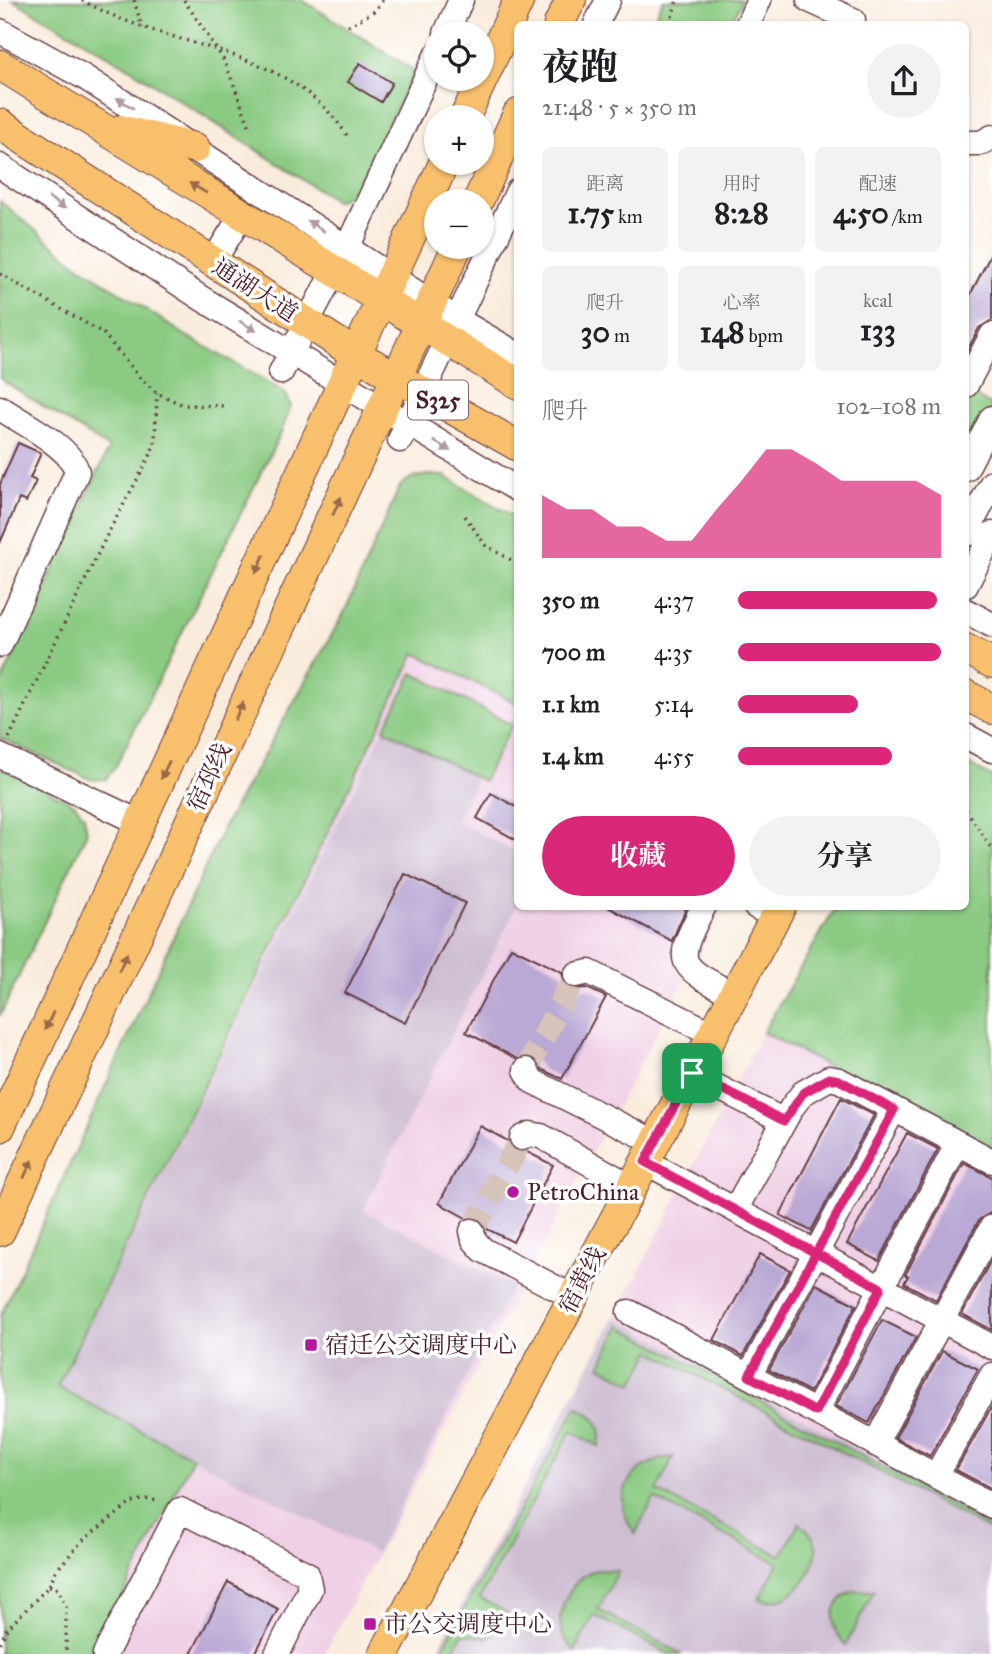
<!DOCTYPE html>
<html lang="zh">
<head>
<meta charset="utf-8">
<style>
	body { margin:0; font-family:"IM FELL Great Primer","Noto Serif SC",serif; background:#f2f2f2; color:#202124; height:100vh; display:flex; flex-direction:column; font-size:26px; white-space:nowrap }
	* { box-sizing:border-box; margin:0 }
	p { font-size:23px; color:#757577 }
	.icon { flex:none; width:38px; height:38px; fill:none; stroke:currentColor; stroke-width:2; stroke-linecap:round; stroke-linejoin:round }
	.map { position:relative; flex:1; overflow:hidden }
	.side { position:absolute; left:514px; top:21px; width:455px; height:889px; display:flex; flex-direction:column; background:#fff; border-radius:10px; box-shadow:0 2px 5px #0004 }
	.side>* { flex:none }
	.controls { position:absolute; left:424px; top:21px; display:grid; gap:14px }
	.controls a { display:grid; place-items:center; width:70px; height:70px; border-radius:50%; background:#fff; box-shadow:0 2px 5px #0004; font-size:35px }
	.pin { position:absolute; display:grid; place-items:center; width:60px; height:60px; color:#fff; margin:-30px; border-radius:14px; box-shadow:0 4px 10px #0006 }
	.round { display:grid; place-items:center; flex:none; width:74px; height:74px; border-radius:37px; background:#f2f2f2 }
	.headline { display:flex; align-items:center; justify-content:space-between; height:119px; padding:0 28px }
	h1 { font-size:38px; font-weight:700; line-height:52px }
	.figures { display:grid; grid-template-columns:repeat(3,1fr); gap:10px; height:119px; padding:7px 28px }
	.figures div { display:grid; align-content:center; border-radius:10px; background:#f2f2f2; text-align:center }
	.figures b { font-size:30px; font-weight:700 }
	.figures small { font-size:19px; font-weight:400 }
	.figures p { font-size:19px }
	.chart { height:196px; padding:14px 28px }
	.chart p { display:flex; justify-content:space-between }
	.chart svg { width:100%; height:126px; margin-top:7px; fill:#db2777; opacity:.7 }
	.button { display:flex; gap:14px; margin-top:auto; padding:14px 28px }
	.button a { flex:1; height:80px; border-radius:42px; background:#db2777; color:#fff; font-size:28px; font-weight:700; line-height:80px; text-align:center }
	.button a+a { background:#f2f2f2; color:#202124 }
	ul { padding:0 28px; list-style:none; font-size:23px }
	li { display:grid; grid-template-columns:112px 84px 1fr; align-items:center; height:52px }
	li i { height:18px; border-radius:9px; background:#db2777 }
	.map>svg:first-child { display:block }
	.built { fill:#f0d0e5 }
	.industrial { fill:#cebed2 }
	.green { fill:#8aca82; stroke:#6a7456; stroke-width:2 }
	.building { fill:#baa9d4 }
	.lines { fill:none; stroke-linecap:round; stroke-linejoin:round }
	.minor-tunnel { stroke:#d6c3b9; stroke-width:24; stroke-dasharray:24 12; stroke-linecap:butt }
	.minor-casing { stroke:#643e46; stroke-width:27 }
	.major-casing { stroke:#643e46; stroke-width:32 }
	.path { stroke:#643e46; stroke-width:3.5; stroke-dasharray:2 5; stroke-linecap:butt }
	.minor { stroke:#fff; stroke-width:24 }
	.major { stroke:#f8bf6c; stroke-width:30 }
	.oneway { fill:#ae9aa0 }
	.oneway2 { fill:#986748 }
	.route-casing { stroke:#fff; stroke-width:14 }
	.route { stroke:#db2777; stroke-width:9 }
	.poi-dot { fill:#b5179e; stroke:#fff; stroke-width:2.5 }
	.labels { text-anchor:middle; stroke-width:7; stroke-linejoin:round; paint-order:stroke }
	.shield { fill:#fff; stroke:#80626b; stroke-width:2 }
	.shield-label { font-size:23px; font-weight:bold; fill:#4a1f2b }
	.street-label { font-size:24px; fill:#4a1f2b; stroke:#fff }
	.poi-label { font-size:24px; fill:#4a1f2b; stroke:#fff; text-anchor:start }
</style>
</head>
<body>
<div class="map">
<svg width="992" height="1654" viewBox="0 0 992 1654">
	<rect width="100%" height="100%" fill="#fff"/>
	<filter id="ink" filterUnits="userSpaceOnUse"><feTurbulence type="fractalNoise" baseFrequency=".0143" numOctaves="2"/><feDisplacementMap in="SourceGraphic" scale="14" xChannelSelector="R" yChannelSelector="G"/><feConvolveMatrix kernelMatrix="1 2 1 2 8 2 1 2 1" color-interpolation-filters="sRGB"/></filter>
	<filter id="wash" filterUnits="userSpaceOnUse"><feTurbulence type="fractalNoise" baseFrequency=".00686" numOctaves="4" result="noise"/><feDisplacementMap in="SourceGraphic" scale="28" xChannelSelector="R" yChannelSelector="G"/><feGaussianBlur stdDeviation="1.57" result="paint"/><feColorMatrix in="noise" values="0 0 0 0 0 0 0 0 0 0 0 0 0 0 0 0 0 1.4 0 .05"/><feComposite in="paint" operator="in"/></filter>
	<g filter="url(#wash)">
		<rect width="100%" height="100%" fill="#f9ecdc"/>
		<path class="built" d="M415 653 518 704V906L724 907 324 1654H0L57 1388Z
			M763 1032 992 1153V1521L615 1317Z"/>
		<path class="industrial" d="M384 729 478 777 455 821 518 853V904L363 1210 513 1286 376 1553 57 1388Z
			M615 1317 992 1521V1654H435Z"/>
		<path class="green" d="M13 0H302L415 71 359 182 351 194 336 201 123 64Z
			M663 0H742L731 24H652Z
			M0 201 75 263 185 335 271 384 286 394 291 406 282 430 116 766 106 779 92 780 0 738V685L109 448 0 379Z
			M966 391 992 406 966 471Z
			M428 475 444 476 518 519V704L415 653 57 1387 193 1457 93 1654H0V1317L225 824 344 613 400 486 411 478Z
			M413 673 512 725 483 781 384 729Z
			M966 763 992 777V1153L763 1032 836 907 966 906Z
			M0 767 75 804 84 816 87 832 0 1016Z
			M620 1326 992 1526V1531L651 1351 633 1384 600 1366Z
			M577 1407C596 1417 604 1424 599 1446L571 1431 480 1598 507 1613 495 1633 488 1638 463 1634 451 1654H439Z
			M673 1457 657 1491 781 1556 799 1523C804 1527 810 1532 814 1539 825 1562 793 1611 759 1599L778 1563 654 1498 635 1534C608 1495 630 1463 673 1457Z
			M596 1570 618 1571 598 1610 682 1654H669L594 1615 575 1651C570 1646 564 1640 562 1633 554 1611 574 1575 596 1570Z
			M855 1591H874L846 1645C827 1628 829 1600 855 1591Z"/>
		<g id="blocks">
			<path class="building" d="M360 63 392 83 381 102 348 82Z
				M992 252V320L979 328 966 353V303Z
				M18 443 41 453 30 478 36 481 26 502 19 499 0 543V484Z
				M491 793 518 808V841L477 818Z
				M405 874 465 903 405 1023 345 993Z
				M606 906H687L672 941Z
				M511 947 562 972 565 985 571 989 587 988 606 997 562 1079 543 1070 533 1057 526 1055 517 1059 466 1032Z
				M841 1098 874 1115 811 1231 780 1215Z
				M480 1126 508 1141 514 1151 527 1152 553 1165 513 1242 487 1229 477 1217 466 1218 439 1203Z
				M907 1133 938 1149 879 1261 847 1244Z
				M964 1163 992 1177V1212L979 1220 936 1300 904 1283 908 1276 905 1275Z
				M760 1254 790 1270 743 1356 714 1340Z
				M992 1258V1330L962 1314Z
				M816 1284 856 1305 810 1392 769 1370Z
				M882 1320 916 1337 869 1423 836 1406Z
				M942 1351 978 1369 930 1456 895 1438Z
				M992 1406V1489L956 1470Z
				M228 1582 278 1609 255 1654H191Z"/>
		</g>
	</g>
	<g filter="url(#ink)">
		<use href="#blocks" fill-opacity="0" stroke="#643e46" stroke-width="2"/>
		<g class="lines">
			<path class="minor-tunnel" d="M526 1070 576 975
				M472 1231 522 1138"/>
			<g class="minor-casing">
				<path id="minor" d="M809 0 853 20
					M596 24 608 0
					M748 24 759 0
					M0 31 84 77 458 320 518 355
					M446 33 461 0
					M966 143H981L992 137
					M0 166 201 298 518 490
					M212 263 242 215
					M281 372 355 231 436 56
					M966 385 992 335
					M0 408C21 422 72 447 77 472L0 645
					M400 440 518 191
					M966 469 992 418
					M966 534 992 483
					M966 585 992 534
					M966 611 992 625
					M966 736 992 750
					M0 756 141 823
					M704 906C673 965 677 965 734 995
					M755 906 775 917
					M576 975 589 972 713 1034
					M526 1070 532 1081 655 1142
					M692 1074 784 1121
					M522 1138 530 1134 541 1136 632 1187
					M645 1162 992 1347
					M735 1210 792 1107 803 1093 829 1078 839 1080 992 1161
					M472 1231 474 1240 483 1250 573 1297
					M629 1312 992 1506
					M749 1376 894 1109
					M816 1412 958 1143
					M875 1444 992 1227
					M936 1476 992 1375
					M105 1654 180 1510 307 1574 310 1589 277 1654"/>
			</g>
			<g class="major-casing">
				<path id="major" d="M559 24 571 0
					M0 65 518 384
					M465 117 519 0
					M0 124 357 355 518 446
					M120 130 195 148
					M478 201 518 114
					M966 649 992 663
					M966 695 992 709
					M0 1127 444 163
					M0 1231 457 247
					M384 1654 781 906"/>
			</g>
			<path class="path" d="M82 0C170 52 288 43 348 137
				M134 0 142 28
				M184 0 225 62 251 130
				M670 24 677 0
				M348 26 373 12 383 0
				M0 274 103 333 140 378 157 393 183 405 226 406
				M465 516 485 545 518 564
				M9 738 108 533 150 456 155 442 157 393
				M966 810 992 849
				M49 1586 58 1589 66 1606V1654
				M0 1643 6 1630 49 1586 55 1572 82 1541 131 1503 145 1499 159 1501"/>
			<use href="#minor" class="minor"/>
			<use href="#major" class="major"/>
		</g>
		<defs><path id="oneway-solid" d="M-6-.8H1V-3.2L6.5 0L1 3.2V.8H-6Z" transform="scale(1.75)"/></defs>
		<g class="oneway">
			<use href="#oneway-solid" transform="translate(125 103) rotate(-148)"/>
			<use href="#oneway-solid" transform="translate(57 203) rotate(33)"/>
			<use href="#oneway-solid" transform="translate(316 226) rotate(-147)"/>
			<use href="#oneway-solid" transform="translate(248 326) rotate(31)"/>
			<use href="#oneway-solid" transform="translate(442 446) rotate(31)"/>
		</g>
		<g class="oneway2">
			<use href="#oneway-solid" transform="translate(198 188) rotate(-149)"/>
			<use href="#oneway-solid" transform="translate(337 506) rotate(-65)"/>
			<use href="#oneway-solid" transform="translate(260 564) rotate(115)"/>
			<use href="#oneway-solid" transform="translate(239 711) rotate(-65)"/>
			<use href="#oneway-solid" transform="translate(165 770) rotate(115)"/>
			<use href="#oneway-solid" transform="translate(123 962) rotate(-65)"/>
			<use href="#oneway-solid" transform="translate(49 1021) rotate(115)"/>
			<use href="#oneway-solid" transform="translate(28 1169) rotate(-65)"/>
		</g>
	</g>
	<g class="lines" filter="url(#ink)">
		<g class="route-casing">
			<path id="route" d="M692 1073 645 1162C724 1204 802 1246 881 1288L816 1412 749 1376C797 1287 846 1198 894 1110L839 1080 829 1078 803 1093 784 1121 692 1073"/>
		</g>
		<use href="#route" class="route"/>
	</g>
	<g class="poi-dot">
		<circle cx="513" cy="1192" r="7"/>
		<rect x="304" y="1338" width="14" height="14" rx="3.5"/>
		<rect x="363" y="1617" width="14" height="14" rx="3.5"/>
	</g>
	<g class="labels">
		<rect class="shield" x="408" y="380.5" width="60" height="39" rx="5"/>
		<g class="shield-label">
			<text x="438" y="408">S325</text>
		</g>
		<g class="street-label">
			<text transform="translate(255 290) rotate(33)" y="8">通湖大道</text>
			<text transform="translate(209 777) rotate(-65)" y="8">宿邳线</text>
			<text transform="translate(582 1280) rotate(-62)" y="8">宿黄线</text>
		</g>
		<g class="poi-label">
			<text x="527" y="1200">PetroChina</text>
			<text x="325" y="1353">宿迁公交调度中心</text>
			<text x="384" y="1632">市公交调度中心</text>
		</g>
	</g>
</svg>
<div class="controls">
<a><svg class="icon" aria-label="locate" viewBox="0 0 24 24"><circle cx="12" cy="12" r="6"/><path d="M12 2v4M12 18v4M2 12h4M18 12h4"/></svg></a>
<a>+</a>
<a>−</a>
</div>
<div class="pin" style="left:692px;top:1073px;background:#1e9e55"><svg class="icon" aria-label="arrive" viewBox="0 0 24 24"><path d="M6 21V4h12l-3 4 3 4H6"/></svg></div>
<section class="side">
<div class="headline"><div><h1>夜跑</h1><p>21:48 · 5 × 350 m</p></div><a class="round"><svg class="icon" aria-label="share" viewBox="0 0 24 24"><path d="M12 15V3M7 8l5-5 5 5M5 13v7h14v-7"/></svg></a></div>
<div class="figures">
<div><p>距离</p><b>1.75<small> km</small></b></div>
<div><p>用时</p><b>8:28</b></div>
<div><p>配速</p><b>4:50<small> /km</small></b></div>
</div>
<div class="figures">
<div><p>爬升</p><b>30<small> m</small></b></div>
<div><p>心率</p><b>148<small> bpm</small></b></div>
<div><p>kcal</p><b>133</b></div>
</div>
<div class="chart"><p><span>爬升</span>102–108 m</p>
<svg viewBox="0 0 160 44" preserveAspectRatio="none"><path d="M0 44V22L10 27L20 27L30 33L40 33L50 38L60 38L70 27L80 17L90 6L100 6L110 11L120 17L130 17L140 17L150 17L160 22V44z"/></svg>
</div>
<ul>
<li><b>350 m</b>4:37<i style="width:98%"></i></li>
<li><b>700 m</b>4:35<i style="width:100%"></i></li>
<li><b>1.1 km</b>5:14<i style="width:59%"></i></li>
<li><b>1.4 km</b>4:55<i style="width:76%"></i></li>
</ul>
<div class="button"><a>收藏</a><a>分享</a></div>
</section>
</div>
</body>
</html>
